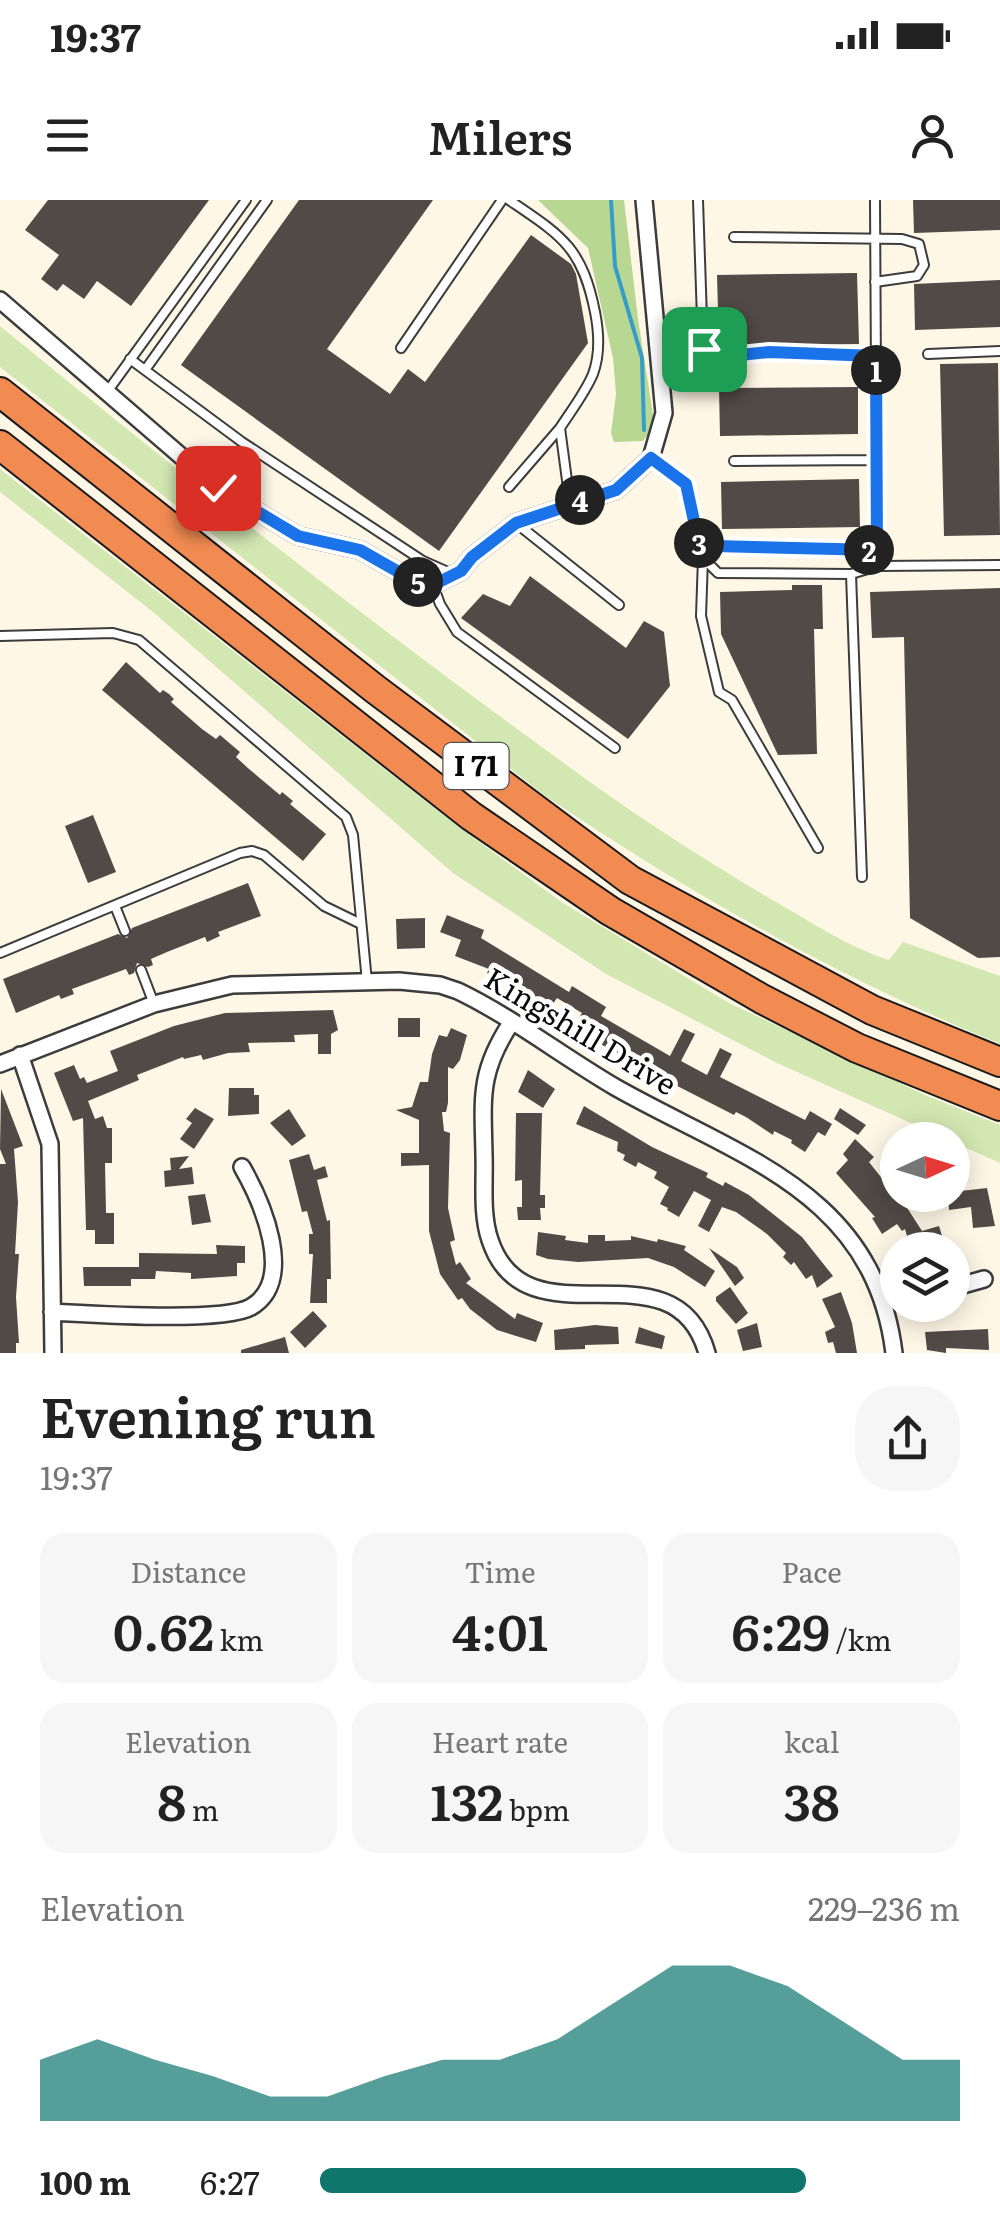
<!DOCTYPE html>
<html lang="en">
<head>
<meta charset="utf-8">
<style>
	body { margin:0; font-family:Literata,serif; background:#f6f6f6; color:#222; height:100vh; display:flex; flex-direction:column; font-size:38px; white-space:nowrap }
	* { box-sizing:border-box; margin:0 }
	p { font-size:32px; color:#767676 }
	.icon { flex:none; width:55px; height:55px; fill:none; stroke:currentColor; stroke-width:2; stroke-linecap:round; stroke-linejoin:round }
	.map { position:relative; height:1153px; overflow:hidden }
	.details { display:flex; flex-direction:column; background:#fff; flex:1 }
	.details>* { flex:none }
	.needle { width:65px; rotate:86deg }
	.tools { position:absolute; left:880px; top:922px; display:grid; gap:20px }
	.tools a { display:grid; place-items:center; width:90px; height:90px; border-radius:50%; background:#fff; box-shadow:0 5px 25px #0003; font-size:50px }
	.pin { position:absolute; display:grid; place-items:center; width:85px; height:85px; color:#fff; margin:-42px; border-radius:20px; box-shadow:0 5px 15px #0006 }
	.km { position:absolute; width:50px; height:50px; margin:-25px; border-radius:50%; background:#222; color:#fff; font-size:28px; line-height:50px; text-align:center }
	.round { display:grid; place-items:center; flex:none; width:105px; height:105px; border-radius:40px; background:#f6f6f6 }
	.overview { display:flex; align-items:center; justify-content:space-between; height:170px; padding:0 40px }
	h1 { font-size:55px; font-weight:600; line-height:75px }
	.figures { display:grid; grid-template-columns:repeat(3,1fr); gap:15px; height:170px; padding:10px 40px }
	.figures div { display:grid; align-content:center; border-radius:25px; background:#f6f6f6; text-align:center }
	.figures b { font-size:50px; font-weight:600 }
	.figures small { font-size:28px; font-weight:400 }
	.figures p { font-size:28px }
	.chart { height:280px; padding:20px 40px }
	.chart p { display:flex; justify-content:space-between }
	.chart svg { width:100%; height:180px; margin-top:10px; fill:#0f766e; opacity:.7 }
	ul { padding:0 40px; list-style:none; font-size:32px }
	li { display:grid; grid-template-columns:160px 120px 1fr; align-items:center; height:75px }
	li i { height:25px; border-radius:12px; background:#0f766e }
	.status { display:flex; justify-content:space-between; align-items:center; height:70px; padding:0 50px; background:#fff; direction:ltr }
	.status svg { height:28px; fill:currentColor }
	header { display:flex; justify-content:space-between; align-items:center; height:130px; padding:0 40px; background:#fff; font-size:45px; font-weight:600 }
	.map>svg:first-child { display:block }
	.green { fill:#d3e7b2 }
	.forest { fill:#b8d792 }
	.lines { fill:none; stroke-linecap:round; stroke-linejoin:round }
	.stream { stroke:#369dc9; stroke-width:4 }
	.building { fill:#524a46 }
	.service-casing { stroke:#3c3c3c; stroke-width:12 }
	.minor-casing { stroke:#3c3c3c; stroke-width:20 }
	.motorway-casing { stroke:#1a1a1a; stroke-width:32 }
	.service { stroke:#fff; stroke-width:8 }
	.minor { stroke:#fff; stroke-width:15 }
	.motorway { stroke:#f18b52; stroke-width:28 }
	.route-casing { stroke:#fff; stroke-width:20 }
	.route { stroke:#1a73e8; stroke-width:12 }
	.labels { text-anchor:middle; stroke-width:10; stroke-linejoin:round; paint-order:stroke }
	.shield { fill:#fff; stroke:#535353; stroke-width:2.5 }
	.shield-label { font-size:28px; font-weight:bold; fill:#090909 }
	.street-label { font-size:30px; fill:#090909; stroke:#fff }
</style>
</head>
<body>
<div class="status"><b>19:37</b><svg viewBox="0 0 49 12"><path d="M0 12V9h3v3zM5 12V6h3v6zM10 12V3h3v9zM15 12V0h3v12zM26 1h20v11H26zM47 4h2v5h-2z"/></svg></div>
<header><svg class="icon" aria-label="menu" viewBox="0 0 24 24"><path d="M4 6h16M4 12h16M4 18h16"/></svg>Milers<svg class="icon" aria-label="person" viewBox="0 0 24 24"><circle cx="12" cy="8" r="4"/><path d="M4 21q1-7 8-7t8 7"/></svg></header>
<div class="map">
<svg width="1000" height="1153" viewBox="0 0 1000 1153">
	<rect width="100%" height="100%" fill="#fff7e6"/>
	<path class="green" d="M0 126C183 276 369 422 561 561 630 612 701 658 776 702 813 723 848 747 889 760L903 742 1000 776V844C839 778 688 693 544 595L0 167Z
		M0 269 460 628 563 703 729 803 925 895 1000 925V963L777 863 606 774 453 673 153 412 0 292Z"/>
	<path class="forest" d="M538 0H624L638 119 653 215 650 232 643 241 614 242 611 233 616 194 613 158 588 48Z"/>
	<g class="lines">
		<path class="stream" d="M611 0 615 66 642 158 644 230"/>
	</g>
	<path class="building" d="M48 0H209L131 106 97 81 84 99 63 84 57 91 41 79 59 55 25 30Z
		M299 0H433L327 149 390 194 408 169 425 182 531 35 571 64 576 74 588 143 439 351 181 165Z
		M913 0H1000V30L914 33Z
		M857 73 859 144 719 146 717 75Z
		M1000 80V127L915 130 914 84Z
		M998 163 1000 335 944 336 940 164Z
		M858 187V234L720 236 719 188Z
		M859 279 860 327 722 329 721 282Z
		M530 376 626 448 644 421 664 432 670 486 628 539 461 418 483 394 510 406Z
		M792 385H822L823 429H814L817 554 778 555 721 434 720 392 792 390Z
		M1000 388V757L978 758 910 718 904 437 872 438 870 392Z
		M126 462 160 493 163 490 169 494 174 499 171 502 202 529 216 539 220 535 240 552 236 557 249 569 280 595 282 592 293 601 290 604 326 634 303 661 102 490Z
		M93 615 116 672 88 683 65 626Z
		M248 683 261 716 218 732 220 736 207 742 205 737 167 752 151 759 153 765 148 767 137 763 134 773 129 775 126 769 72 789 74 794 61 799 59 795 16 813 3 779 118 734 127 738 132 728Z
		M447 715 484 730 481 738 569 792 572 786 606 807 601 816 670 856 684 829 695 834 681 861 707 875 720 848 732 854 720 877 805 920 810 911 832 924 825 936 818 932 805 952 791 943 792 940 774 931 773 935 746 917 736 912 734 915 644 869 573 828 582 813 557 798 550 808 541 803 540 805 526 797 527 794 487 773 489 769 455 756 461 740 440 732Z
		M425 718V748L397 749 396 719Z
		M333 810 338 830 331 834V854H318V834L294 835 295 842 248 843 250 852 228 853 203 860 201 855 184 859 183 857 137 875 139 880 88 901 95 919 103 916 107 928H112V963H105L106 1013H114V1044H95V1030H86L83 918 73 921 54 873 74 865 80 879 84 877 87 883 118 871 110 851 174 826 225 813Z
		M398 818H420V837H398Z
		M451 828 467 835 460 860 453 869 448 867V903L446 912H442L444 931 450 933 448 1008 455 1040 450 1042 456 1065 460 1062 471 1079 466 1083 515 1119 517 1113 543 1123 536 1142 497 1130 470 1109 462 1098 458 1100 440 1074 429 1031V965L401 966V953H419V920L396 910 412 907 420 882H428L432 854 439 835 447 837Z
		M528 870 555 889 543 908 518 892Z
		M229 888H254V895H259V914L228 916Z
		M1 889 23 946 14 949 18 1002 15 1054H19L16 1097 19 1143H16V1153H0V964H6L0 949Z
		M584 906 652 947 708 973 706 977 723 986 725 982 749 995 802 1037 833 1076 817 1088 812 1075 806 1079 794 1062 791 1065 783 1057 786 1053 767 1034 736 1012 722 1007 709 1032 698 1026 711 1000 694 991 679 1017 667 1010 668 1008 660 1004 669 987 654 978 657 972 638 962 636 967 623 960 625 955 617 951 618 942 576 924Z
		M195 908 214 919 194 949 180 939 192 923 186 919Z
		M840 908 866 925 858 935 834 919Z
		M289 909 306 936 292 946 270 923Z
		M516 913H542L540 995H545V1008H540L541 1020H518L517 1007H522V980L515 981Z
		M855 939 874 957 869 962 895 995H913L904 1003 922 1031 939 1026 943 1039 928 1043 930 1050H911L905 1029 902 1031 897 1024 882 1034 872 1018 875 1017 836 973 848 960 843 954Z
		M309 954 314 970 325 966 328 977 317 980 327 1021 330 1020 331 1079H327V1103H310L313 1054H309V1034H313L307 1011 302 1012 289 960Z
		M189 956 179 969 192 967 194 984 165 987 164 971 171 970 170 958Z
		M987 988 995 1026 973 1028 971 1007 949 1010 948 995H952V992Z
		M205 994 211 1022 192 1025 188 996Z
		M538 1032 566 1036 565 1040 588 1043V1035H605V1041L631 1040V1036L657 1042 658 1039 686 1046 684 1050 715 1071 705 1087 674 1067 648 1058 578 1062 548 1059 536 1055Z
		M216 1045 245 1046V1063H237V1076L191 1079V1073L156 1071 155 1079H131V1086H84L83 1067H139V1053L217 1054Z
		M709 1048 737 1067 744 1078 735 1086Z
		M730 1087 748 1113 736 1124 716 1101V1097Z
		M841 1092 852 1123 857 1153H836L833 1142 828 1143 825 1132 835 1127 822 1099Z
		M313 1111 327 1126 305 1148 290 1132Z
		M757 1123 762 1147 743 1151 737 1130Z
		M595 1125 618 1127 619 1144 585 1145V1149L555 1150 554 1130Z
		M639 1127 665 1136 662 1149 635 1143Z
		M988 1129 989 1150 946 1148V1153L927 1150 925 1132Z
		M285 1137 289 1153H241V1150Z"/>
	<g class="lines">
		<g class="service-casing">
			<path id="service" d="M509 0C562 36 582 47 595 112 599 132 600 155 593 174 585 193 571 211 560 228
				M698 0 703 149 720 157 769 152 876 156
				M734 37 902 39 919 44 924 65 917 76 875 82
				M401 148 502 0
				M928 154 1000 151
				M130 159 242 242 423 361 450 373
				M145 170 267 0
				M107 192 246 0
				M651 258 686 283 703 358 701 416 719 492 732 500 818 648
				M734 261 877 260
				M509 287 560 228 570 303
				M516 323 619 405
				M877 350 878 366 1000 365
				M703 358 713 347 877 350 875 0
				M703 358 718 373 851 374 878 366
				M851 374 862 677
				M433 385 440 404 457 432 615 548
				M0 436 113 433 139 440 346 617 353 635 367 782
				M115 706 125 731
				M0 753 240 653 252 651 264 655 324 706 361 724
				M141 770 154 804"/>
		</g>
		<g class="minor-casing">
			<path id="minor" d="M0 100 218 288 298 336 360 350 418 383 433 385 461 371 472 357 516 323 616 290 651 258 664 213 644 0
				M511 823C478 873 483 899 484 955 485 982 481 1014 490 1040 526 1150 674 1037 707 1153
				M20 855 50 944 53 1153
				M0 864 154 804 232 785 399 781 440 785 458 791C512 817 562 856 615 887 738 957 874 991 894 1153
				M952 1088 984 1079
				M52 1112C91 1114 223 1123 251 1107 297 1080 261 1000 242 967"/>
		</g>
		<g class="motorway-casing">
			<path id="motorway" d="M0 192 375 489 630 680 872 810 1000 862
				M0 245 471 616 610 711 762 799 857 848 1000 906"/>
		</g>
		<use href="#service" class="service"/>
		<use href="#minor" class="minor"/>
		<use href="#motorway" class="motorway"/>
	</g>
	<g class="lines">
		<g class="route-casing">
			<path id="route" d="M218 288 298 336 360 350 418 383 433 385 461 371 472 357 516 323 616 290 651 258 686 284 702 358 714 346 877 350 876 156 769 152 720 157 704 149"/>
		</g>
		<use href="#route" class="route"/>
	</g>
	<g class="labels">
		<rect class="shield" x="443.5" y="543" width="65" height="46" rx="8"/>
		<g class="shield-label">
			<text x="476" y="576">I 71</text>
		</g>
		<g class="street-label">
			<text transform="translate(580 832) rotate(31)" y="10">Kingshill Drive</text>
		</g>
	</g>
</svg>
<div class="tools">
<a><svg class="needle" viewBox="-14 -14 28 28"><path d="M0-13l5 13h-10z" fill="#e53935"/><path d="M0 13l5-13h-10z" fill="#767676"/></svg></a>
<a><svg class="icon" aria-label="layers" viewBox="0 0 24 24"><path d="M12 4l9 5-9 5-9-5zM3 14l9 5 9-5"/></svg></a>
</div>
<div class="pin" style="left:704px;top:149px;background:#1e9e55"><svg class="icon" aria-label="arrive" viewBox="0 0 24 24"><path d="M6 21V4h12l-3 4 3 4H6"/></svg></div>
<div class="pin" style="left:218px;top:288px;background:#d93025"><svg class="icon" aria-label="check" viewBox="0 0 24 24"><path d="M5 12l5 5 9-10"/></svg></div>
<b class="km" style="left:876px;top:170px">1</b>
<b class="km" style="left:869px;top:350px">2</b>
<b class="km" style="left:699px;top:343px">3</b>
<b class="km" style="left:580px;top:300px">4</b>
<b class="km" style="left:418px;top:382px">5</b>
</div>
<section class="details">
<div class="overview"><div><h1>Evening run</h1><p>19:37</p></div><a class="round"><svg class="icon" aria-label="share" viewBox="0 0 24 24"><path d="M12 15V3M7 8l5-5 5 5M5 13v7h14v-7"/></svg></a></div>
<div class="figures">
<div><p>Distance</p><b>0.62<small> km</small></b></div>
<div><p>Time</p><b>4:01</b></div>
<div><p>Pace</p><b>6:29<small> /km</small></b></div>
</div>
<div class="figures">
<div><p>Elevation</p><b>8<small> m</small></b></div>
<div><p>Heart rate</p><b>132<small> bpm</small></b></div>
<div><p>kcal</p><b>38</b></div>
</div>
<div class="chart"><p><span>Elevation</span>229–236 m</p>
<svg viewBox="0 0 160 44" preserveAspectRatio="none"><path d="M0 44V29L10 24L20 29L30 33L40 38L50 38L60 33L70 29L80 29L90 24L100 15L110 6L120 6L130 11L140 20L150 29L160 29V44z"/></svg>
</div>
<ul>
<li><b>100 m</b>6:27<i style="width:76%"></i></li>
</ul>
</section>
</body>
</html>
